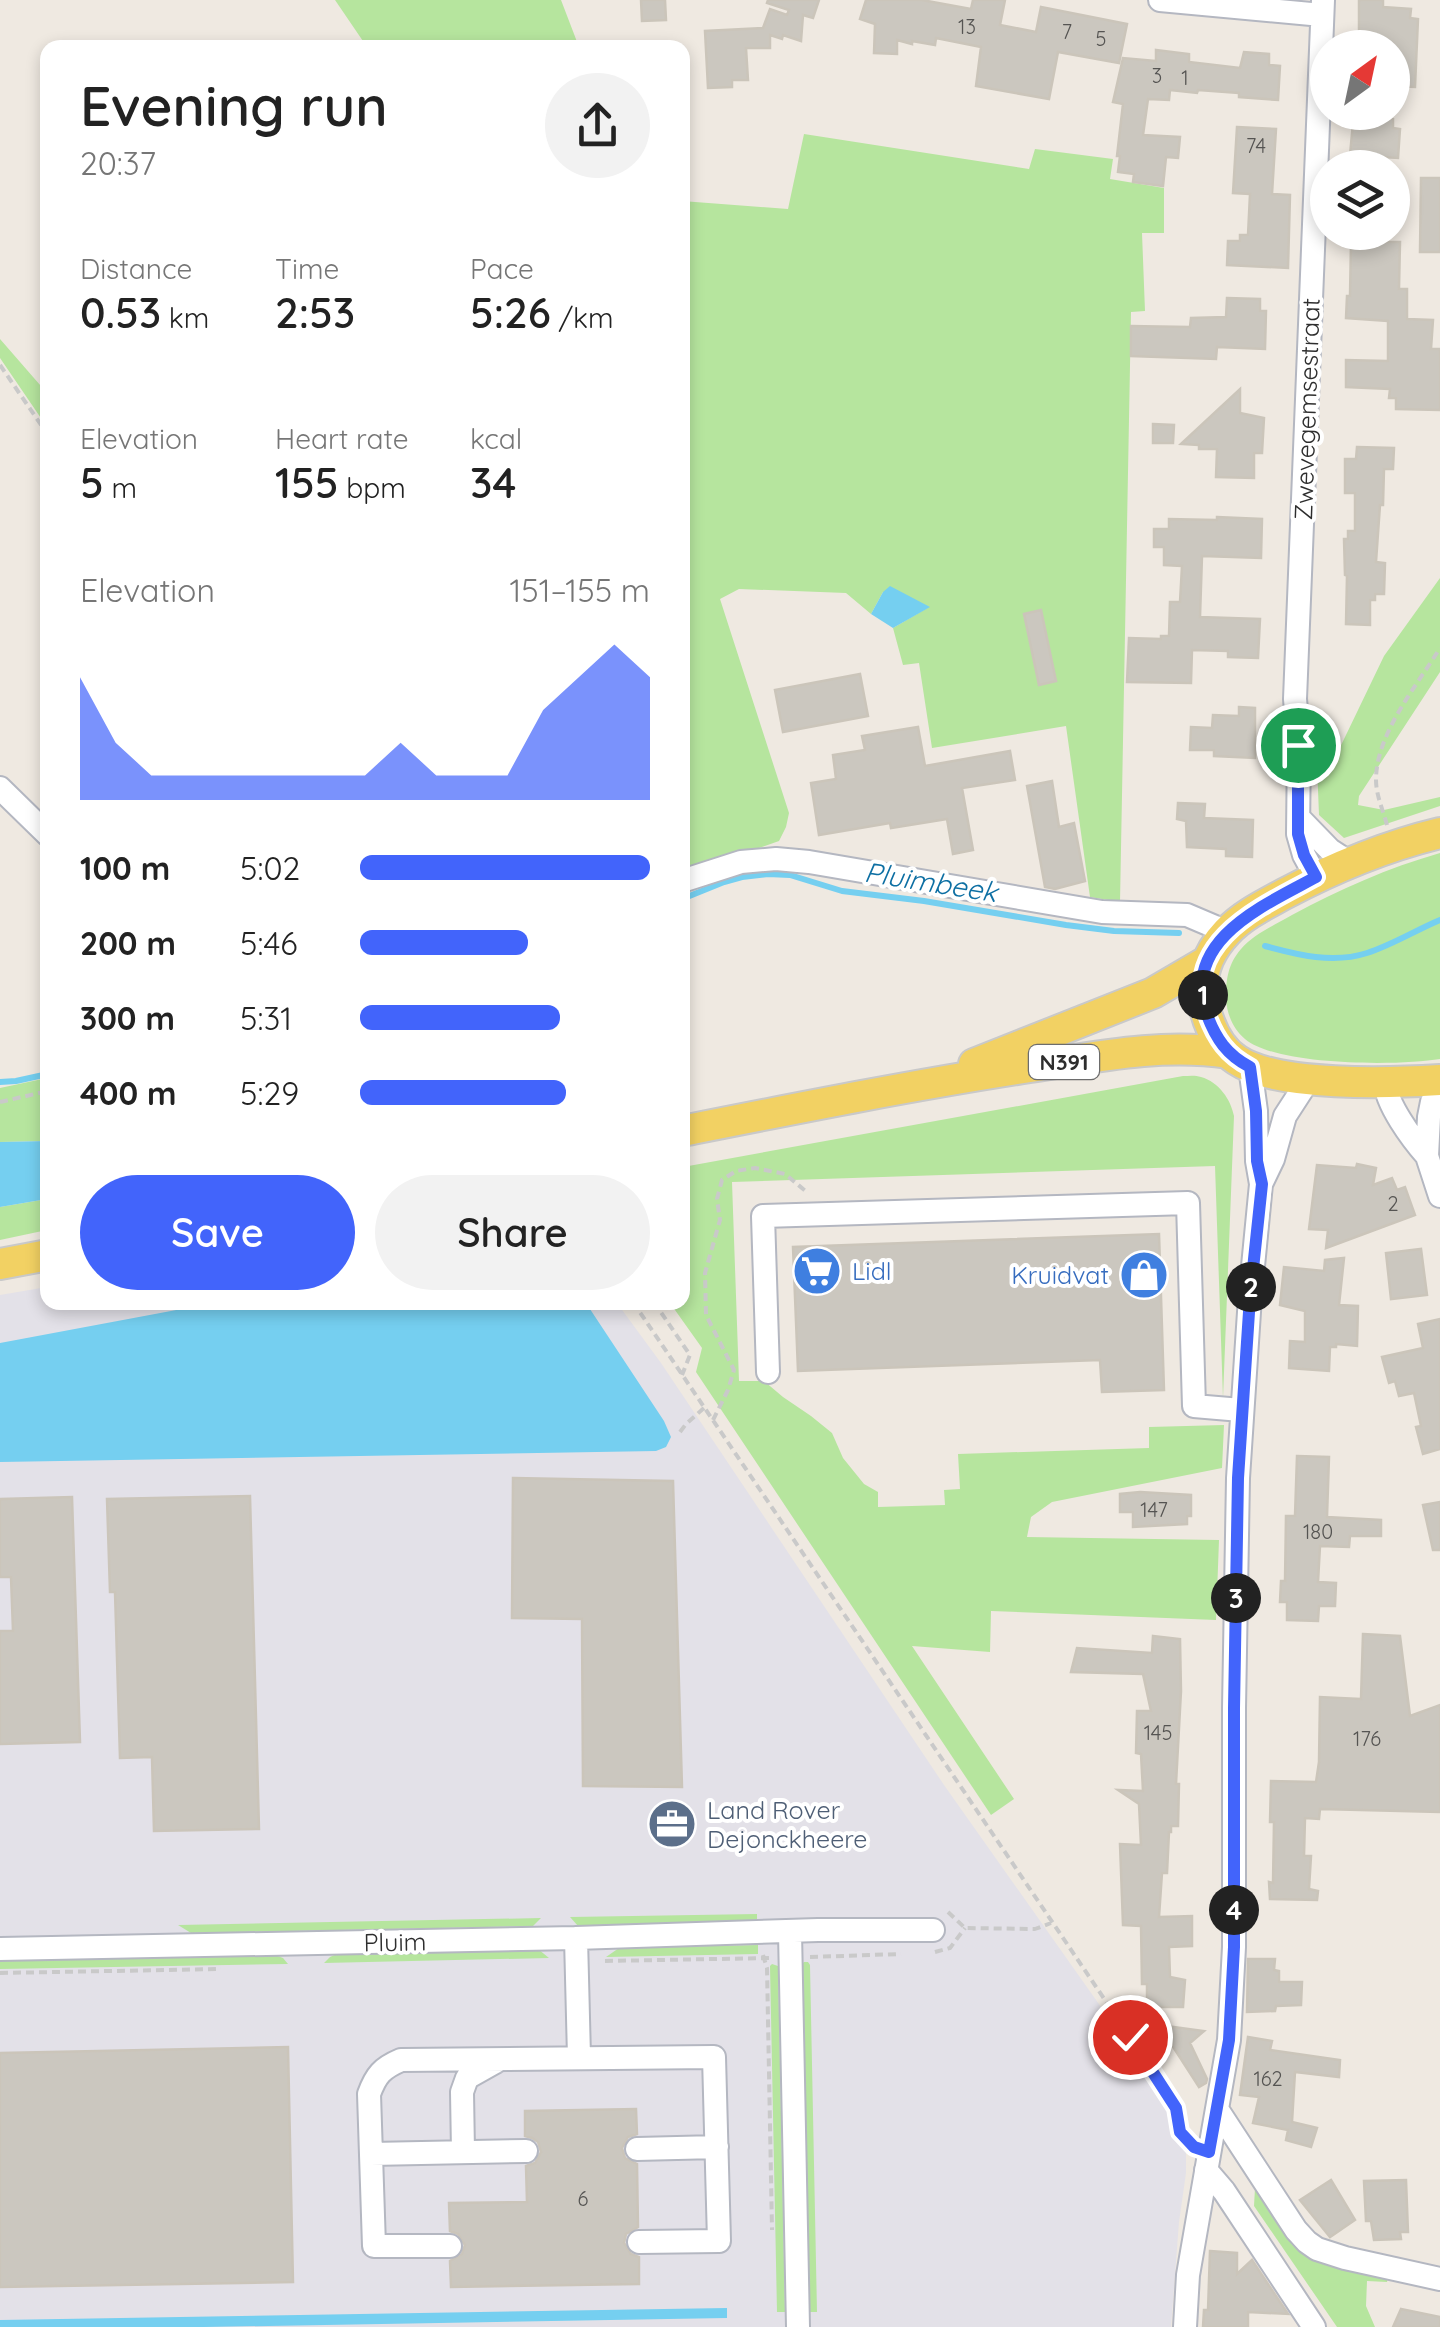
<!DOCTYPE html>
<html lang="en">
<head>
<meta charset="utf-8">
<style>
	body { margin:0; font-family:Quicksand,sans-serif; background:#f2f2f2; color:#222; height:100vh; display:flex; flex-direction:column; font-size:38px; white-space:nowrap }
	* { box-sizing:border-box; margin:0 }
	p { font-size:32px; color:#767676 }
	.icon { flex:none; width:55px; height:55px; fill:none; stroke:currentColor; stroke-width:2; stroke-linecap:round; stroke-linejoin:round }
	.map { position:relative; flex:1; overflow:hidden }
	.details { position:absolute; left:40px; top:40px; width:650px; height:1270px; display:flex; flex-direction:column; background:#fff; border-radius:20px; box-shadow:0 5px 15px #0003 }
	.details>* { flex:none }
	.needle { width:65px; rotate:33deg }
	.buttons { position:absolute; left:1310px; top:30px; display:grid; gap:20px }
	.buttons a { display:grid; place-items:center; width:100px; height:100px; border-radius:50%; background:#fff; box-shadow:0 5px 15px #0003; font-size:50px }
	.pin { position:absolute; display:grid; place-items:center; width:85px; height:85px; color:#fff; margin:-42px; border:5px solid #fff; border-radius:50%; box-shadow:0 2px 10px #0007 }
	.km { position:absolute; width:50px; height:50px; margin:-25px; border-radius:50%; background:#222; color:#fff; font-size:28px; line-height:50px; text-align:center }
	.round { display:grid; place-items:center; flex:none; width:105px; height:105px; border-radius:52px; background:#f2f2f2 }
	.headline { display:flex; align-items:center; justify-content:space-between; height:170px; padding:0 40px }
	h1 { font-size:55px; font-weight:600; line-height:75px }
	.metrics { display:grid; grid-template-columns:repeat(3,1fr); gap:15px; height:170px; padding:10px 40px }
	.metrics div { display:grid; align-content:center }
	.metrics b { font-size:42px; font-weight:600 }
	.metrics small { font-size:28px; font-weight:400 }
	.metrics p { font-size:28px }
	.chart { height:280px; padding:20px 40px }
	.chart p { display:flex; justify-content:space-between }
	.chart svg { width:100%; height:180px; margin-top:10px; fill:#4264fb; opacity:.7 }
	.action { display:flex; gap:20px; margin-top:auto; padding:20px 40px }
	.action a { flex:1; height:115px; border-radius:60px; background:#4264fb; color:#fff; font-size:40px; font-weight:600; line-height:115px; text-align:center }
	.action a+a { background:#f2f2f2; color:#222 }
	ul { padding:0 40px; list-style:none; font-size:32px }
	li { display:grid; grid-template-columns:160px 120px 1fr; align-items:center; height:75px }
	li i { height:25px; border-radius:12px; background:#4264fb }
	.map>svg:first-child { display:block }
	.industrial { fill:#e3e1e8 }
	.green { fill:#b6e59e }
	.water { fill:#75cff0 }
	.lines { fill:none; stroke-linecap:round; stroke-linejoin:round }
	.stream { stroke:#75cff0; stroke-width:6 }
	.building { fill:#cbc7bf; stroke:#cbc5ba; stroke-width:2.5 }
	.minor-casing { stroke:#b4b7c1; stroke-width:26 }
	.major-casing { stroke:#c9c9c9; stroke-width:34 }
	.path { stroke:#c9c9c9; stroke-width:4; stroke-dasharray:8 5; stroke-linecap:butt }
	.minor { stroke:#fff; stroke-width:22 }
	.major { stroke:#f2d163; stroke-width:30 }
	.route-casing { stroke:#fff; stroke-width:20 }
	.route { stroke:#4264fb; stroke-width:12 }
	.labels { text-anchor:middle; stroke-width:8; stroke-linejoin:round; paint-order:stroke }
	.number-label { font-size:20px; fill:#555452 }
	.shield { fill:#fff; stroke:#6d6d6d; stroke-width:2.5 }
	.shield-label { font-size:22px; font-weight:bold; fill:#2e2e2e }
	.street-label { font-size:25px; fill:#2e2e2e; stroke:#fff }
	.shop-label { font-size:25px; fill:#366cbe; stroke:#fff; text-anchor:start }
	.service-label { font-size:25px; fill:#4e5e75; stroke:#fff; text-anchor:start }
	.water-label { font-size:28px; font-style:italic; fill:#0d6fa3; stroke:#fff }
</style>
</head>
<body>
<div class="map">
<svg width="1440" height="2327" viewBox="0 0 1440 2327">
	<rect width="100%" height="100%" fill="#efe9e1"/>
	<path class="industrial" d="M47 1287 48 1302 617 1303 661 1363 944 1785 1171 2106 1176 2131 1186 2151V2173L1179 2222 1171 2327H0V1295Z"/>
	<path class="green" d="M335 0H561L579 47H367Z
		M804 134 1029 169 1035 149 1113 159 1110 179 1164 188V233H1142L1145 311 1131 312 1120 902 1090 897 1066 726 932 748 919 663 903 665 893 628 929 607 883 592 871 614 846 593 739 589 720 599 789 813 786 827 779 841 683 875 682 201 788 209Z
		M0 339 47 393V427L0 358Z
		M1440 578V672L1359 796 1358 805 1384 810 1440 797V806L1344 838 1319 815 1317 765 1333 762 1384 656Z
		M1440 853V1059C1398 1066 1277 1066 1245 1039 1233 1029 1227 1014 1226 999 1226 979 1228 964 1241 949 1254 934 1275 925 1292 915 1340 889 1388 868 1440 853Z
		M1183 1076C1189 1076 1195 1075 1201 1077 1219 1082 1231 1100 1234 1116L1223 1398 1215 1166 732 1182 739 1381H764L783 1397 811 1416 832 1433 843 1458 864 1484 878 1492V1507L945 1505 944 1490 960 1489 958 1454 1149 1448V1427L1224 1425 1222 1468 1052 1502 1031 1517 1027 1537 1219 1540 1216 1620 991 1611 990 1652 912 1646 1014 1799 991 1815 696 1372 702 1348 670 1303 682 1302 683 1167Z
		M47 1078V1141L0 1142V1088Z
		M47 1199V1230L0 1240V1207Z
		M757 1914V1922L578 1926 570 1917Z
		M541 1918 533 1926 191 1933 178 1925Z
		M758 1945V1954L606 1957 619 1948Z
		M538 1949 549 1958 324 1963 330 1957 339 1953Z
		M275 1955 283 1958 288 1964 0 1969V1960Z
		M804 1962H808L810 1965 817 2312H809L802 1964Z
		M772 1964 778 1966 785 2312H777L770 1966Z
		M1255 2188 1300 2247 1389 2273 1387 2282 1367 2281 1366 2306 1375 2327H1337L1254 2206Z"/>
	<path class="water" d="M890 586 930 607 893 628 871 614 883 592Z
		M47 1141V1199L0 1207V1142Z
		M219 1302 586 1303 664 1421 671 1437 666 1447 656 1451 0 1462V1343Z
		M727 2308V2318L204 2327H0V2320Z"/>
	<g class="lines">
		<path class="stream" d="M682 899 724 882 742 877 768 874 790 875 842 891 924 901 1066 925 1114 931 1179 933
			M1265 946C1298 955 1333 964 1367 953 1392 945 1416 930 1440 920
			M0 1082 16 1081 48 1074"/>
	</g>
	<path class="building" d="M641 0H665L666 20 642 21Z
		M768 0H819L813 18 803 15 801 41 783 35 782 39 770 35V48H746L748 80H732V87L708 88 705 31 763 28 770 9 787 15 789 10 767 3Z
		M866 0H922L971 9 973 0H1005L1000 25 1036 32 1041 7 1127 24 1119 63 1058 52 1049 99 976 86 981 47 936 38 935 45 912 41V44L897 40V54L874 53 875 24 860 19Z
		M1359 0H1383V7L1411 9 1410 18 1418 19 1415 87 1392 86V48H1359Z
		M1156 50 1189 54V62L1240 68 1244 52 1269 54V65L1280 66 1278 100 1239 97V93L1198 90 1197 93 1170 90 1169 100 1148 99 1143 135 1180 137 1178 158 1166 157 1163 186 1133 182 1134 174 1118 172 1120 156H1117L1123 104 1113 102 1123 58 1156 61Z
		M1354 112H1373V116L1393 119V128L1400 129 1398 158 1350 155Z
		M1237 127 1276 129 1272 194 1290 195 1288 268 1227 265 1228 241H1240V235H1248L1250 194 1233 193Z
		M1421 178H1440V252H1420Z
		M1351 242H1400L1399 289H1407V319L1433 320 1431 349H1440V410L1396 409V398H1389L1390 389 1346 387V360L1388 361V321L1346 318 1347 296H1350Z
		M1227 298 1260 299V311H1266L1265 349 1217 347 1216 359 1131 356V326L1190 327 1191 318 1226 317Z
		M1240 389V413L1264 418 1262 453H1254V478L1216 477 1217 449H1199V445L1181 444Z
		M1153 424 1174 425 1173 443H1153Z
		M1357 447 1394 448 1393 469H1384L1383 505H1380L1376 562 1385 563 1384 594H1375V600H1370V625L1346 624 1347 576 1345 575 1344 539H1348V531H1355V493H1345V459H1356Z
		M1217 517 1262 519 1261 558 1202 556 1200 617 1260 619 1258 658 1228 657V651L1192 650 1191 683 1127 682 1129 638 1161 639V636H1169L1170 602H1180L1182 566 1164 565V547H1154V529H1169V519L1217 520Z
		M1041 610 1056 681 1039 685 1024 614Z
		M860 674 868 716 783 732 775 690Z
		M1239 707 1255 708V758L1214 756V750H1190L1191 727 1212 728 1213 715 1239 716Z
		M918 727 925 766 1010 751 1015 780 962 788 973 850 953 854 947 819 891 828 890 823 819 835 811 783 836 779 833 755 865 750 862 736Z
		M1052 781 1059 827 1074 823 1085 881 1055 889 1045 887 1027 786Z
		M1178 803 1205 804 1204 818 1253 820 1252 857 1226 856V849L1187 847 1186 821 1177 819Z
		M1357 1164 1376 1168 1373 1185 1392 1178 1397 1190 1405 1187 1415 1215 1326 1248 1328 1230 1309 1229 1317 1165 1356 1168Z
		M1159 1234 1164 1390 1102 1392 1100 1360 798 1371 793 1247Z
		M1421 1249 1427 1295 1391 1299 1386 1253Z
		M1344 1258 1339 1305 1358 1306 1357 1346 1336 1344V1347H1330L1329 1371 1289 1368 1290 1341 1305 1342V1311L1280 1305 1284 1267 1324 1271 1325 1260Z
		M1440 1319V1449L1423 1454 1416 1427 1421 1426 1414 1393 1399 1396 1395 1381 1389 1383 1382 1357 1423 1348 1418 1324Z
		M1297 1456 1329 1457 1327 1517 1381 1520V1536H1350L1349 1547 1320 1546 1318 1582 1336 1583 1335 1606H1319L1318 1621 1287 1620V1602H1280L1281 1581H1285L1286 1516H1295Z
		M513 1478 673 1481 682 1787 583 1786 582 1619 512 1618Z
		M1140 1492 1191 1495V1516H1187V1524L1133 1527V1512H1120V1494Z
		M250 1496 259 1829 154 1831 152 1757 120 1758 115 1592H110L107 1499Z
		M72 1497 80 1742 0 1744V1631H13L11 1577H0V1499Z
		M1440 1502V1550H1433L1423 1505Z
		M1363 1634 1400 1636 1410 1716 1440 1705V1812L1320 1809 1319 1819 1305 1818 1304 1856H1311L1309 1889 1318 1891 1317 1900 1270 1899 1269 1882 1273 1883 1274 1822H1270L1271 1781 1316 1782 1319 1762 1320 1697 1361 1699Z
		M1153 1636 1180 1639 1181 1691 1176 1784H1179L1178 1826H1171V1832H1169L1167 1873H1162L1159 1917 1192 1916V1946L1169 1947 1170 1977 1185 1980 1183 2007H1147V1984H1142L1141 1926 1123 1925 1120 1844 1141 1845 1139 1804 1118 1790 1143 1791 1141 1754 1136 1753 1137 1711H1151L1143 1674 1071 1672 1077 1648 1152 1653Z
		M1248 1959H1275L1274 1970 1279 1971V1982H1302L1301 2005 1276 2006 1275 2011 1247 2012Z
		M1159 2025 1204 2031 1190 2043 1207 2079 1206 2083 1199 2087Z
		M1248 2037 1272 2041 1270 2050 1340 2060 1339 2077 1295 2072 1292 2122 1317 2128 1311 2147 1286 2140 1288 2130 1253 2123 1259 2097 1240 2095Z
		M288 2047 293 2282 0 2287V2053Z
		M636 2109 637 2134 628 2137 622 2148 625 2158 637 2164 638 2227 626 2234 624 2243 631 2254 639 2257V2284L451 2287 450 2261 462 2254 465 2245 458 2234 450 2231 449 2203 527 2202 526 2166 535 2163 541 2152 538 2142 532 2138 525 2136V2111Z
		M1331 2180 1355 2220 1330 2237 1300 2200Z
		M1406 2180 1408 2232H1400L1401 2239 1374 2240 1371 2221H1366L1364 2181Z
		M1210 2251 1237 2253V2274L1252 2260 1288 2314 1248 2312V2327H1203L1204 2310H1208Z
		M1401 2309 1440 2317V2327H1393Z"/>
	<g class="lines">
		<g class="minor-casing">
			<path id="minor" d="M1160 0 1322 15
				M0 788 48 835
				M1299 818 1330 850 1350 863
				M1316 877 1304 855 1298 834 1299 745 1295 699 1323 0
				M682 881 741 862 776 859 809 862 1102 912 1187 915 1227 932
				M1439 1080V1088L1432 1102 1429 1117 1427 1156 1440 1196
				M1385 1082C1386 1104 1412 1139 1427 1156
				M1261 1184 1273 1159 1285 1116 1309 1079
				M768 1372 763 1216 1188 1203 1194 1406 1241 1410
				M790 1932 798 2327
				M576 1938 579 2057
				M0 1949 576 1938 818 1930H933
				M1217 2109 1296 2230 1307 2242 1317 2249 1345 2258 1440 2279
				M637 2149 717 2147
				M463 2152 462 2092 467 2078 499 2060
				M371 2154 526 2151
				M1206 2170 1224 2191 1314 2327
				M450 2246H374L369 2094C376 2075 382 2068 401 2060L714 2057 719 2241 639 2242
				M1185 2327 1188 2275 1229 2040 1234 1947V1708L1238 1478 1250 1297 1261 1184 1257 1161 1256 1111 1250 1067"/>
		</g>
		<g class="major-casing">
			<path id="major" d="M1440 833C1386 846 1333 868 1284 894 1264 905 1243 915 1227 932 1207 953 1197 980 1205 1009 1210 1028 1220 1049 1237 1060 1277 1087 1391 1083 1440 1080
				M974 1064 1153 993 1206 962
				M682 1131C798 1108 913 1085 1030 1067 1096 1057 1161 1043 1228 1053
				M0 1264 48 1255"/>
		</g>
		<path class="path" d="M0 365 48 435
			M1387 825C1383 810 1376 795 1376 780 1376 734 1416 687 1440 648
			M0 1102 48 1091
			M633 1302 1130 2037 1176 2108 1180 2132 1189 2143
			M654 1302 690 1355 682 1375
			M713 1420 728 1390 734 1370 706 1315 705 1273 720 1220 717 1199 722 1180 736 1171 755 1168 785 1174 808 1193
			M680 1432 686 1424 704 1408
			M948 1912 965 1928 1035 1929 1051 1923
			M935 1952 950 1948 965 1928
			M763 1955 767 1968 772 2230
			M810 1957 901 1954
			M605 1961 771 1958
			M0 1973 221 1969"/>
		<use href="#minor" class="minor"/>
		<use href="#major" class="major"/>
	</g>
	<g class="lines">
		<g class="route-casing">
			<path id="route" d="M1130 2037 1176 2108 1180 2132 1194 2147 1209 2152 1229 2040 1234 1947V1708L1238 1478 1250 1297 1262 1184 1257 1161 1256 1111 1250 1067C1227 1055 1216 1039 1207 1015 1180 940 1265 905 1316 877L1304 855 1298 834V745"/>
		</g>
		<use href="#route" class="route"/>
	</g>
	<defs>
		<g id="supermarket-disc" transform="scale(2.5)"><circle r="9.5" fill="#3f7fe0" stroke="#fff"/><path d="M-6-5.5h2.5l.6 2H6L4.5 2H-2.5L-4.4-4H-6ZM-1.5 3.2a1.3 1.3 0 1 0 .1 0ZM3 3.2a1.3 1.3 0 1 0 .1 0Z" fill="#fff"/></g>
		<g id="shop-disc" transform="scale(2.5)"><circle r="9.5" fill="#3f7fe0" stroke="#fff"/><path d="M-5-2.5h2.3a2.7 3.5 0 0 1 5.4 0H5L5.5 6h-11ZM-1.5-2.5h3a1.5 2.3 0 0 0-3 0Z" fill="#fff"/></g>
		<g id="office-disc" transform="scale(2.5)"><circle r="9.5" fill="#5c6f8a" stroke="#fff"/><path d="M-6-3h4V-5.5h4V-3h4V5H-6ZM-1-4.5V-3h2v-1.5ZM-6 0V1H6V0Z" fill="#fff"/></g>
	</defs>
	<g fill-rule="evenodd">
		<use href="#supermarket-disc" x="817" y="1271"/>
		<use href="#shop-disc" x="1144" y="1275"/>
		<use href="#office-disc" x="672" y="1824"/>
	</g>
	<g class="labels">
		<g class="number-label">
			<text x="967" y="34">13</text>
			<text x="1067" y="39">7</text>
			<text x="1101" y="46">5</text>
			<text x="1157" y="83">3</text>
			<text x="1185" y="85">1</text>
			<text x="1256" y="153">74</text>
			<text x="1393" y="1211">2</text>
			<text x="1154" y="1517">147</text>
			<text x="1318" y="1539">180</text>
			<text x="1158" y="1740">145</text>
			<text x="1367" y="1746">176</text>
			<text x="1268" y="2086">162</text>
			<text x="583" y="2206">6</text>
		</g>
		<rect class="shield" x="1029" y="1045" width="70" height="34" rx="8"/>
		<g class="shield-label">
			<text x="1064" y="1070">N391</text>
		</g>
		<g class="street-label">
			<text transform="translate(1307 409) rotate(-88)" y="9">Zwevegemsestraat</text>
			<text transform="translate(395 1942) rotate(-1)" y="9">Pluim</text>
		</g>
		<g class="shop-label">
			<text x="852" y="1280">Lidl</text>
			<text x="1109" y="1284" text-anchor="end">Kruidvat</text>
		</g>
		<g class="service-label">
			<text x="707" y="1819">Land Rover<tspan x="707" dy="29">Dejonckheere</tspan></text>
		</g>
		<g class="water-label">
			<text transform="translate(931 882) rotate(9)" y="10">Pluimbeek</text>
		</g>
	</g>
</svg>
<div class="buttons">
<a><svg class="needle" viewBox="-14 -14 28 28"><path d="M0-13l5 13h-10z" fill="#e53935"/><path d="M0 13l5-13h-10z" fill="#767676"/></svg></a>
<a><svg class="icon" aria-label="layers" viewBox="0 0 24 24"><path d="M12 4l9 5-9 5-9-5zM3 14l9 5 9-5"/></svg></a>
</div>
<div class="pin" style="left:1298px;top:745px;background:#1e9e55"><svg class="icon" aria-label="arrive" viewBox="0 0 24 24"><path d="M6 21V4h12l-3 4 3 4H6"/></svg></div>
<div class="pin" style="left:1130px;top:2037px;background:#d93025"><svg class="icon" aria-label="check" viewBox="0 0 24 24"><path d="M5 12l5 5 9-10"/></svg></div>
<b class="km" style="left:1203px;top:995px">1</b>
<b class="km" style="left:1251px;top:1287px">2</b>
<b class="km" style="left:1236px;top:1598px">3</b>
<b class="km" style="left:1234px;top:1910px">4</b>
<section class="details">
<div class="headline"><div><h1>Evening run</h1><p>20:37</p></div><a class="round"><svg class="icon" aria-label="share" viewBox="0 0 24 24"><path d="M12 15V3M7 8l5-5 5 5M5 13v7h14v-7"/></svg></a></div>
<div class="metrics">
<div><p>Distance</p><b>0.53<small> km</small></b></div>
<div><p>Time</p><b>2:53</b></div>
<div><p>Pace</p><b>5:26<small> /km</small></b></div>
</div>
<div class="metrics">
<div><p>Elevation</p><b>5<small> m</small></b></div>
<div><p>Heart rate</p><b>155<small> bpm</small></b></div>
<div><p>kcal</p><b>34</b></div>
</div>
<div class="chart"><p><span>Elevation</span>151–155 m</p>
<svg viewBox="0 0 160 44" preserveAspectRatio="none"><path d="M0 44V14L10 30L20 38L30 38L40 38L50 38L60 38L70 38L80 38L90 30L100 38L110 38L120 38L130 22L140 14L150 6L160 14V44z"/></svg>
</div>
<ul>
<li><b>100 m</b>5:02<i style="width:100%"></i></li>
<li><b>200 m</b>5:46<i style="width:58%"></i></li>
<li><b>300 m</b>5:31<i style="width:69%"></i></li>
<li><b>400 m</b>5:29<i style="width:71%"></i></li>
</ul>
<div class="action"><a>Save</a><a>Share</a></div>
</section>
</div>
</body>
</html>
